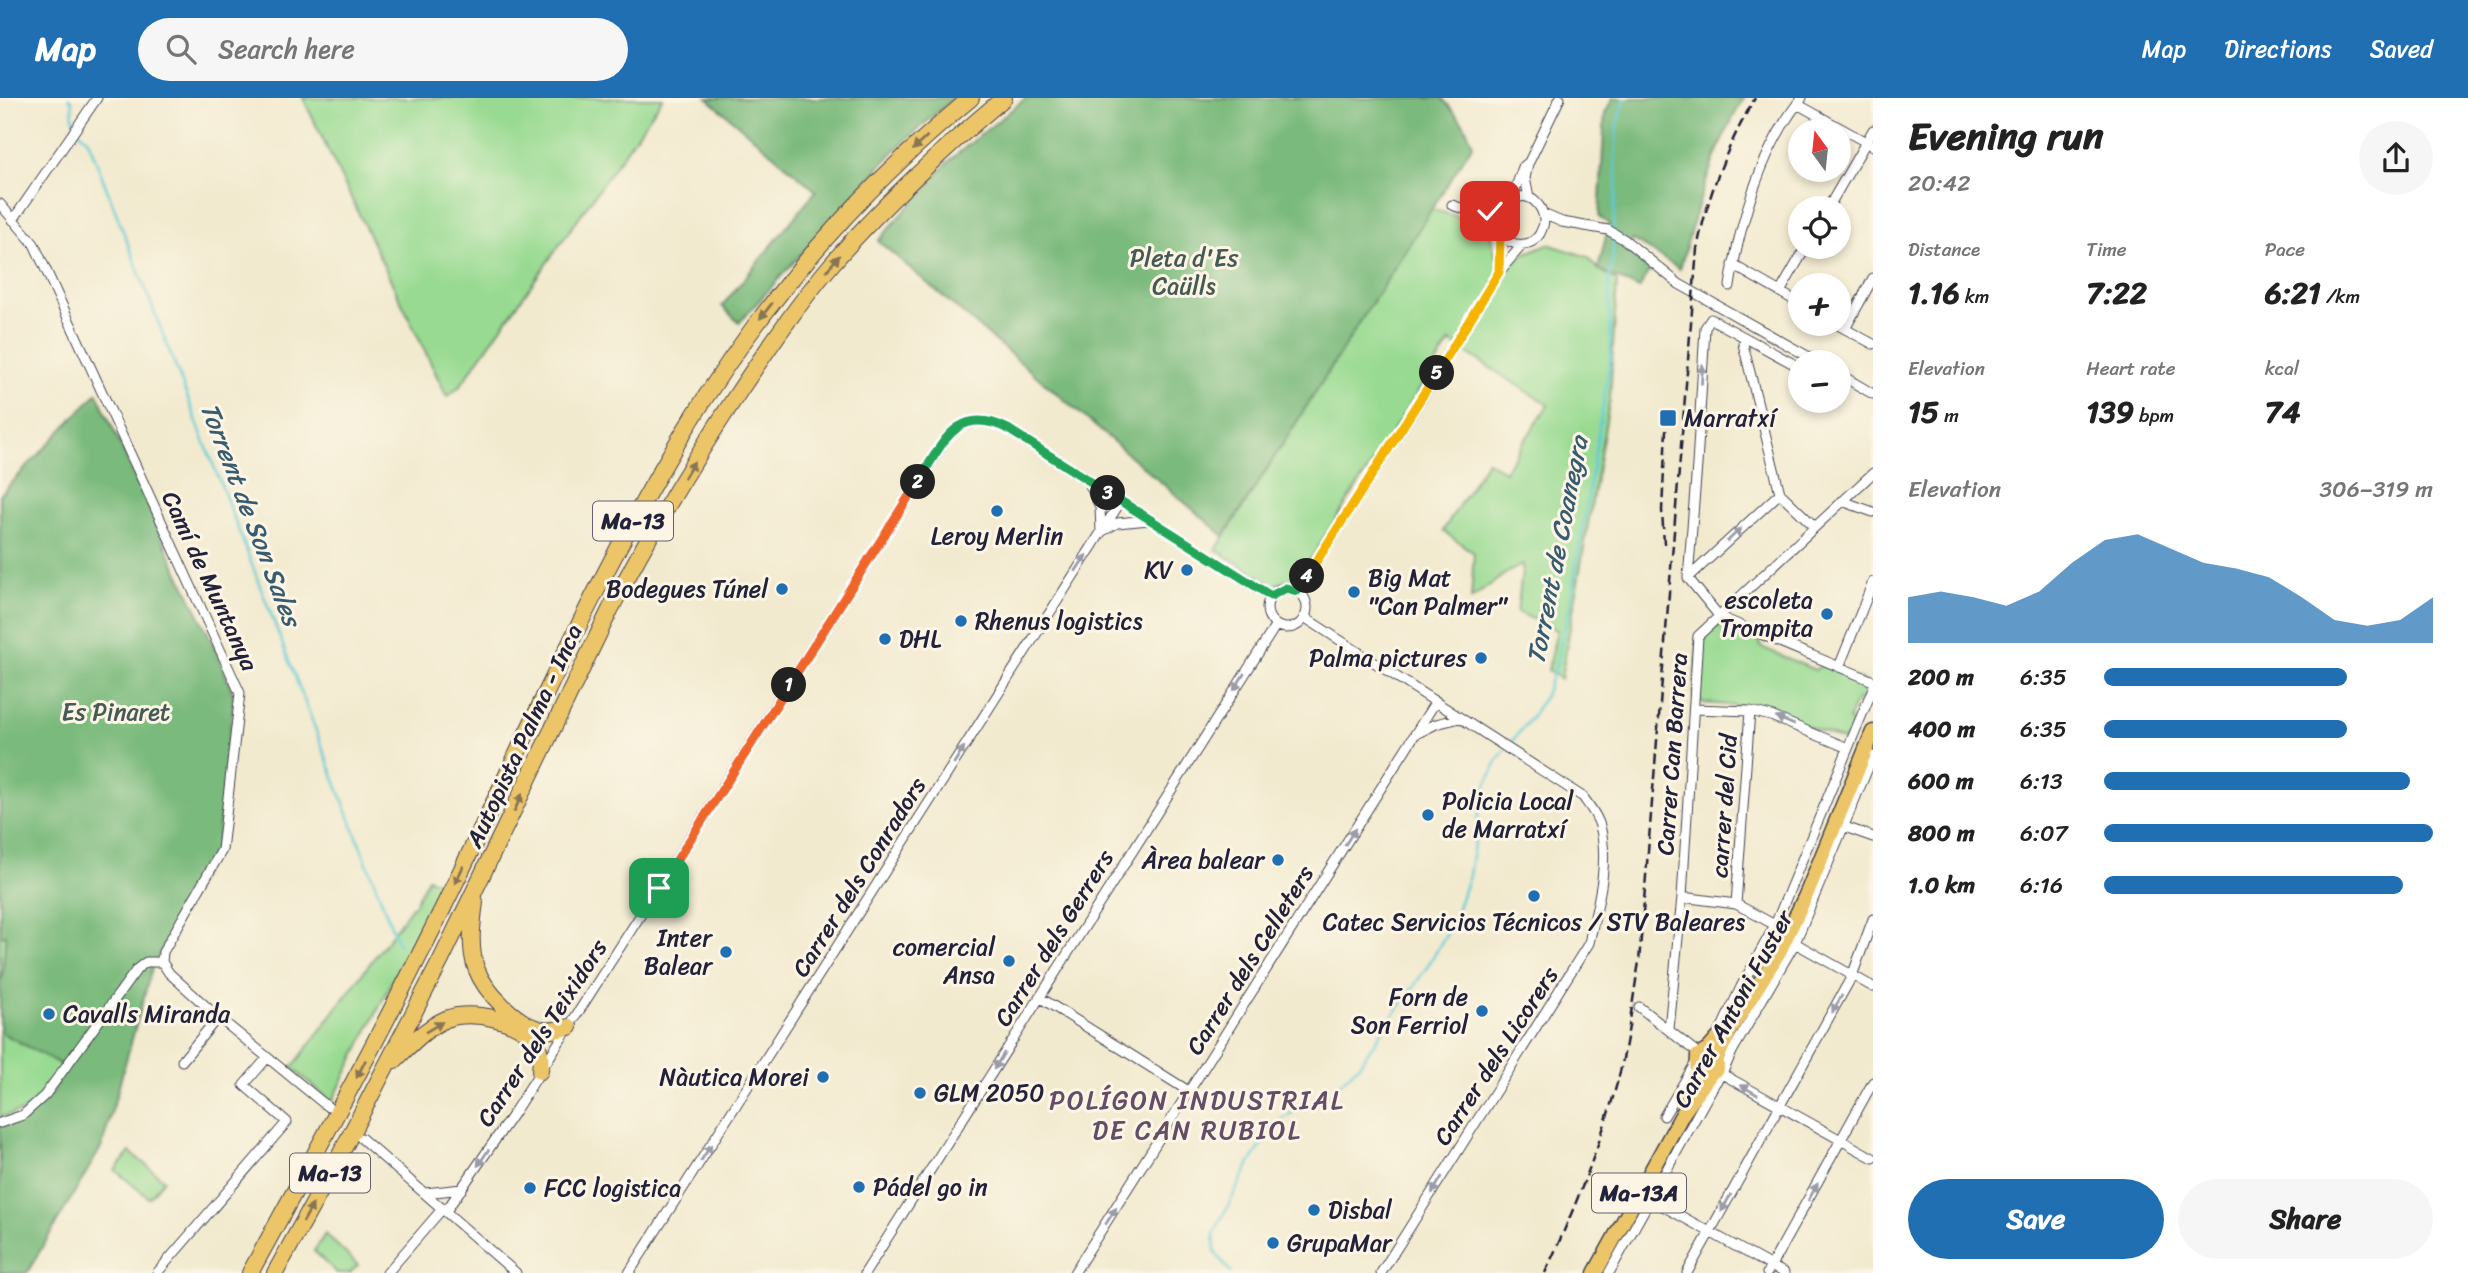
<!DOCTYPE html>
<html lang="en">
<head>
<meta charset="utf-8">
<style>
	body { margin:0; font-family:Sriracha,sans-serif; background:#f6f6f6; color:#222; height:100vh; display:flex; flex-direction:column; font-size:26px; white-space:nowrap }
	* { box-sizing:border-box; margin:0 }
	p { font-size:23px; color:#767676 }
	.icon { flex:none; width:38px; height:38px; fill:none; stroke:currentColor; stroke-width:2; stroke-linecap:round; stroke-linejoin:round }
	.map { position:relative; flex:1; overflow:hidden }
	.side { display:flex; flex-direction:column; background:#fff; width:595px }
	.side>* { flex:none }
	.needle { width:46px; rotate:345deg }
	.tools { position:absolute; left:1788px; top:21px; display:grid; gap:14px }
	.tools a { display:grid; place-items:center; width:63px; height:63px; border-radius:50%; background:#fff; box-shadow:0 4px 10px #0003; font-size:35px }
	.pin { position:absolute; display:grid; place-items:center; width:60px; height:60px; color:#fff; margin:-30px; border-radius:14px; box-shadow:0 4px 10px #0006 }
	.km { position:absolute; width:35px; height:35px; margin:-18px; border-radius:50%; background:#222; color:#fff; font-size:19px; line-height:35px; text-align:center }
	.round { display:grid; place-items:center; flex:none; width:74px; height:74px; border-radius:37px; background:#f6f6f6 }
	.head { display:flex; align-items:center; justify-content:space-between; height:119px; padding:0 35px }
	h1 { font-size:38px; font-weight:700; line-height:52px }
	.metrics { display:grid; grid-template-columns:repeat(3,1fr); gap:10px; height:119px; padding:7px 35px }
	.metrics div { display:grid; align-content:center }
	.metrics b { font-size:30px; font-weight:700 }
	.metrics small { font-size:19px; font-weight:400 }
	.metrics p { font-size:19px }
	.chart { height:196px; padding:14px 35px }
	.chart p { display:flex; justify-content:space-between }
	.chart svg { width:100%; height:126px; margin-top:7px; fill:#1f6fb2; opacity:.7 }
	.cta { display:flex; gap:14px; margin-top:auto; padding:14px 35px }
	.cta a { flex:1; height:80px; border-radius:42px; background:#1f6fb2; color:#fff; font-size:28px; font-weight:700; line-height:80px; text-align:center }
	.cta a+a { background:#f6f6f6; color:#222 }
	ul { padding:0 35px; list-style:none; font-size:23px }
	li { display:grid; grid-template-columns:112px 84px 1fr; align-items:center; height:52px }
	li i { height:18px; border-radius:9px; background:#1f6fb2 }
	header { display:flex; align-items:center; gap:42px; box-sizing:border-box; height:98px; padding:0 35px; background:#1f6fb2; color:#fff }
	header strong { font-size:33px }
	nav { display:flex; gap:38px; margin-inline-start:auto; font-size:24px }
	.search { width:490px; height:63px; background:#f6f6f6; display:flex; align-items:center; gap:18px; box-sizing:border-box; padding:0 24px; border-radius:38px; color:#767676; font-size:26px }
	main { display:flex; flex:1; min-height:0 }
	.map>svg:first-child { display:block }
	.green { fill:#98da91; stroke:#5d7e66; stroke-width:2 }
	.forest { fill:#7aba7b; stroke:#4e6e5b; stroke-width:2 }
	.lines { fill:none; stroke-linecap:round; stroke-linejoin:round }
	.stream { stroke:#5dc9d5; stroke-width:2.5 }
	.street-casing { stroke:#414051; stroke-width:11 }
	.primary-casing { stroke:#414051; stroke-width:17 }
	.highway-casing { stroke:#414051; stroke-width:18 }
	.street { stroke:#fff; stroke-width:9 }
	.primary { stroke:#edc569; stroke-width:14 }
	.highway { stroke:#edc569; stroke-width:16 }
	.rail { stroke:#22223b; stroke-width:2.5; stroke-dasharray:10 5; stroke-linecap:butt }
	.oneway { fill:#887452 }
	.oneway2 { fill:#9c9ca7 }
	.split-1-casing { stroke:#fff; stroke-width:14 }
	.split-2-casing { stroke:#fff; stroke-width:14 }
	.split-3-casing { stroke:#fff; stroke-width:14 }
	.split-4-casing { stroke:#fff; stroke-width:14 }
	.split-5-casing { stroke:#fff; stroke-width:14 }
	.split-6-casing { stroke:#fff; stroke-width:14 }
	.split-1 { stroke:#f0652b; stroke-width:9 }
	.split-2 { stroke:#f0652b; stroke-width:9 }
	.split-3 { stroke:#22a559; stroke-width:9 }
	.split-4 { stroke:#22a559; stroke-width:9 }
	.split-5 { stroke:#f5b400; stroke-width:9 }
	.split-6 { stroke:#f5b400; stroke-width:9 }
	.poi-dot { fill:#1f6fb2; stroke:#fcf5e5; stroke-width:2.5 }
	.labels { text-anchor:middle; stroke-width:6; stroke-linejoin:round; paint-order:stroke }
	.shield { fill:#fcf5e5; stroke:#63616e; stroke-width:2 }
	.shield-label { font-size:23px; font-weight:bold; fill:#22223b }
	.park-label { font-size:24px; fill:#455955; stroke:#fcf5e5 }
	.poi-label { font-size:24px; fill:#22223b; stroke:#fcf5e5; text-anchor:start }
	.street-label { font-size:24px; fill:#22223b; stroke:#fcf5e5 }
	.water-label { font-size:26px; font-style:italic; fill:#375c71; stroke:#fcf5e5 }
	.neighbourhood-label { font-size:26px; letter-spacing:2px; fill:#644e67; stroke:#fcf5e5 }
</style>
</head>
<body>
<header>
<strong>Map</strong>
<div class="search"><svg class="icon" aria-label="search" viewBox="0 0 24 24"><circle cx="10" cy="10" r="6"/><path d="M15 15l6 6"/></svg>Search here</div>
<nav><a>Map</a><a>Directions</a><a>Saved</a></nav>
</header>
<main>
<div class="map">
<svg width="1873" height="1175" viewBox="0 0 1873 1175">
	<rect width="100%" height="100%" fill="#fcf5e5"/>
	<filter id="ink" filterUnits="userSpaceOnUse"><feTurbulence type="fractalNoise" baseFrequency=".0143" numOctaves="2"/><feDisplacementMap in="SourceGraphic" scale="14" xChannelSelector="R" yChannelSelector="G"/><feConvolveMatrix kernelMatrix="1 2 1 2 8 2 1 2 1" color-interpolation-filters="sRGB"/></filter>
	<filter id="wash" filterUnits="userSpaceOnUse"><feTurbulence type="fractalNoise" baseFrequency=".00686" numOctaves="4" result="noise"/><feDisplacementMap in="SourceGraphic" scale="28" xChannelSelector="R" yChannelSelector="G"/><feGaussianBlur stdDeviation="1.57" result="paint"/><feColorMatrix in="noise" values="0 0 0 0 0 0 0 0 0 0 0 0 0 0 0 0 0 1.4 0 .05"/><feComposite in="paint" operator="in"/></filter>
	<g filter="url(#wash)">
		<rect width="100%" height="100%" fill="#f2eacf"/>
		<path class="green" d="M303 0H663L460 288 447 299Z
			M1431 111 1488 128 1500 173 1526 155 1548 146 1588 159 1598 171 1617 183 1610 300 1561 581 1548 572 1557 532 1517 514 1523 466 1505 476 1471 501 1474 455 1443 433 1487 363 1505 373 1548 307 1450 244 1299 479 1273 487 1216 452Z
			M1718 527 1759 541 1761 549 1815 572 1822 567 1866 584 1867 589 1863 601 1856 603 1849 621 1852 628 1846 641 1842 642 1762 610 1704 605 1694 599 1698 538H1706Z
			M0 716 63 967 33 1007 21 1014 0 1019Z
			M428 780 441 785 332 1004 292 970 415 805Z
			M130 1054 164 1082 149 1100 115 1072Z
			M325 1136 358 1167 350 1175H337L314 1153Z"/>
		<path class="forest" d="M707 0H953L892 55 739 225 722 208 816 93Z
			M1026 0H1442L1464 26 1473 46 1224 438 878 143 951 61Z
			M1613 0H1744C1712 53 1696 112 1680 171L1633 142 1627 152 1651 170 1639 191 1598 171 1609 126 1599 119 1605 15Z
			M97 295 171 459 216 552 234 598 217 749 152 870 102 1048 27 1175H0V1028L27 1020 54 993 62 967 0 934V882L2 880 6 837 0 838V397Z"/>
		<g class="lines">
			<path class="stream" d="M69 0 72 3C73 23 71 28 88 42L399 848
				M1613 131 1617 79 1615 65 1617 25 1626 0
				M1509 647 1531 620 1545 597 1556 568 1570 507 1611 258 1609 184 1613 161V137
				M1231 1175 1215 1154 1214 1135 1249 1067 1271 1031 1291 1015 1316 1006 1328 997 1359 967 1427 869 1453 825 1469 777 1482 697 1498 661 1505 652"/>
		</g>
	</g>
	<g filter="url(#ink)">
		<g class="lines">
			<g class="street-casing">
				<path id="street" d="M1797 6 1873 48
					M1528 66 1525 80 1529 100
					M1512 100 1523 69 1529 64 1560 0
					M0 106 34 146 240 595 222 752 163 854 162 864 169 875 218 919 328 1009
					M1452 107 1479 116 1497 128
					M1828 110 1873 32
					M1479 116C1486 114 1494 113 1500 109 1514 100 1528 90 1541 111 1544 117 1545 125 1542 131 1531 162 1482 142 1501 109
					M1543 116 1562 124 1608 132 1625 142 1679 186 1818 264
					M13 122 97 0
					M1733 167 1801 206
					M1499 174 1500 136
					M1730 188C1739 127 1762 48 1802 0
					M1780 194 1806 149
					M1836 226 1873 246
					M1845 231 1873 180
					M1746 241 1743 246 1780 395 1814 428
					M1839 276 1873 296
					M1088 383 1100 409 1101 434 1117 425 1149 422
					M1842 403 1873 414
					M1688 480 1697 367 1705 230 1711 221 1801 270
					M1688 480 1720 519 1873 583
					M1688 480 1780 395
					M1267 510a20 20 0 1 1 40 0a20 20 0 1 1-40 0Z
					M1297 493 1426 294 1499 174 1523 146
					M1304 519 1583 699C1590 709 1597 717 1600 728 1610 765 1597 809 1589 845L1381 1175
					M1839 569 1873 484
					M1694 611 1750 613 1771 618 1848 650
					M1416 636 1436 626 1460 620
					M1845 729 1873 739
					M1682 799 1736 806 1775 827
					M1736 806 1750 613
					M1795 845 1873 889
					M1039 899 1190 994
					M1639 909 1699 956
					M1669 931 1682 799 1698 538 1873 375
					M1717 940 1741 889 1775 827 1873 590
					M182 963 218 919
					M1722 976 1873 1060
					M1664 1018 1696 964
					M0 1025 23 1017 45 997 137 871 146 864H162
					M361 1040 516 1175
					M425 1095 462 1091
					M1650 1101 1784 1175
					M446 1113 513 1016 947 339C965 319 985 319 1008 331L1271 498
					M157 1175 287 1024 244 987 267 960
					M387 1175 443 1110
					M629 1175 1121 403
					M865 1175 1276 527
					M1074 1175 1436 603
					M1609 1175 1715 985 1722 976 1733 952 1795 845 1873 658
					M1687 1175 1852 878 1873 821
					M1767 1175 1873 984"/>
			</g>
			<g class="primary-casing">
				<path id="primary" d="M1688 1001 1697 975 1698 958 1708 952 1721 937
					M1595 1175 1683 1015 1711 975 1717 971V959L1730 933 1779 854 1807 795 1873 634"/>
			</g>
			<g class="highway-casing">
				<path id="highway" d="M475 804C472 826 469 849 476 870 485 894 516 926 542 932 551 934 560 931 569 929
					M395 962C411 946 426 930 446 921 472 911 522 922 537 946 541 954 541 964 540 973
					M250 1175C323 1042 395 910 461 773 533 625 599 473 685 332 761 207 858 93 971 0
					M275 1175 338 1061 441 862 610 512C649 436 693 363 740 292 769 249 798 206 831 167 884 105 942 52 1004 0"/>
			</g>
			<use href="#street" class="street"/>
			<use href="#primary" class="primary"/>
			<use href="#highway" class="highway"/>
			<path class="rail" d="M1664 446 1662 412 1666 332
				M1545 1175C1576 1108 1603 1041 1621 970 1629 935 1633 899 1639 864L1697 151C1708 96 1727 48 1755 0"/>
		</g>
		<defs><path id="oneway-solid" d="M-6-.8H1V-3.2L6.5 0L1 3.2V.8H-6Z" transform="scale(1.75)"/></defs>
		<g class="oneway">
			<use href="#oneway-solid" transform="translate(920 45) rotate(136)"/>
			<use href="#oneway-solid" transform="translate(833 165) rotate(-50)"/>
			<use href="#oneway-solid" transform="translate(766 213) rotate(128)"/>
			<use href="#oneway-solid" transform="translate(689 372) rotate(-59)"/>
			<use href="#oneway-solid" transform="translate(518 705) rotate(-65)"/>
			<use href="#oneway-solid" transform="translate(459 777) rotate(116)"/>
			<use href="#oneway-solid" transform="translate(434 929) rotate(-31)"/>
			<use href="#oneway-solid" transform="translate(361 971) rotate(117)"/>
			<use href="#oneway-solid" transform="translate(308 1115) rotate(-61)"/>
		</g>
		<g class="oneway2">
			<use href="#oneway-solid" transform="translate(1702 276) rotate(-87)"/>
			<use href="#oneway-solid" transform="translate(1734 437) rotate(-43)"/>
			<use href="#oneway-solid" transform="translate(1081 465) rotate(-57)"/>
			<use href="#oneway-solid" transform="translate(1239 584) rotate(122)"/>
			<use href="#oneway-solid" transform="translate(1785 623) rotate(-157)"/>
			<use href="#oneway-solid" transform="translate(959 657) rotate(-58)"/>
			<use href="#oneway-solid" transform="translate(1350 739) rotate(-58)"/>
			<use href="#oneway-solid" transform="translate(1837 906) rotate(119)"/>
			<use href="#oneway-solid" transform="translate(999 963) rotate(122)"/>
			<use href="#oneway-solid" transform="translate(1749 992) rotate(-150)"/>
			<use href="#oneway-solid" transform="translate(706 1055) rotate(-57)"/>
			<use href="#oneway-solid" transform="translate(483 1060) rotate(124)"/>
			<use href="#oneway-solid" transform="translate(1437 1087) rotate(121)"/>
			<use href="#oneway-solid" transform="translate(1813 1094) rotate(-61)"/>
			<use href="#oneway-solid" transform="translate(1726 1105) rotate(119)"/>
			<use href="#oneway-solid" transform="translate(1111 1118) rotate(-57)"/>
		</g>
	</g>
	<g class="lines" filter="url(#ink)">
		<g class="split-1-casing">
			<path id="split-1" d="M659 790 789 587"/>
		</g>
		<g class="split-2-casing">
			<path id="split-2" d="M789 587 918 384"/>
		</g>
		<g class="split-3-casing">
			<path id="split-3" d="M918 384C942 347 956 305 1008 331L1108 395"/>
		</g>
		<g class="split-4-casing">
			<path id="split-4" d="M1108 395 1271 498 1286 490 1297 493 1307 478"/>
		</g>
		<g class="split-5-casing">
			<path id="split-5" d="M1307 478 1437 275"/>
		</g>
		<g class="split-6-casing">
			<path id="split-6" d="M1437 275 1499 174 1500 136 1497 128 1479 116 1490 113"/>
		</g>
		<use href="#split-1" class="split-1"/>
		<use href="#split-2" class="split-2"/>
		<use href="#split-3" class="split-3"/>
		<use href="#split-4" class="split-4"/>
		<use href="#split-5" class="split-5"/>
		<use href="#split-6" class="split-6"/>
	</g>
	<g class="poi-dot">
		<rect x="1659" y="311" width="18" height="18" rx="3.5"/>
		<circle cx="997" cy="413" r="7"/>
		<circle cx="1187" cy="472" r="7"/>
		<circle cx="782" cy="491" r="7"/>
		<circle cx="1354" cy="494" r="7"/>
		<circle cx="1827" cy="516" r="7"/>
		<circle cx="961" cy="523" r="7"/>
		<circle cx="885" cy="541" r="7"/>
		<circle cx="1481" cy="560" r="7"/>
		<circle cx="1428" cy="717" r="7"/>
		<circle cx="1278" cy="762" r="7"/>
		<circle cx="1534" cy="798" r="7"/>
		<circle cx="726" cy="854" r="7"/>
		<circle cx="1009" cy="863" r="7"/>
		<circle cx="1482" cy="913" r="7"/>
		<circle cx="49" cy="916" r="7"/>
		<circle cx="823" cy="979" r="7"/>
		<circle cx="920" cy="995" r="7"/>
		<circle cx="859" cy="1089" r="7"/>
		<circle cx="530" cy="1090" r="7"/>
		<circle cx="1314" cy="1112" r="7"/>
		<circle cx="1273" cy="1145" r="7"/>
	</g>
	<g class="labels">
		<g class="shield">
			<rect x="593" y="403.5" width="80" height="39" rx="5"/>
			<rect x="290" y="1055.5" width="80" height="39" rx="5"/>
			<rect x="1592" y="1075.5" width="94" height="39" rx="5"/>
		</g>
		<g class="shield-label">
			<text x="633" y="431">Ma-13</text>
			<text x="330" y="1083">Ma-13</text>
			<text x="1639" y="1103">Ma-13A</text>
		</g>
		<g class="park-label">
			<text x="1184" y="168">Pleta d'Es<tspan x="1184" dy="28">Caülls</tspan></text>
			<text x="116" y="622">Es Pinaret</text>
		</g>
		<g class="poi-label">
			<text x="1684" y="328">Marratxí</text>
			<text x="997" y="446" text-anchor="middle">Leroy Merlin</text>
			<text x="1173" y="480" text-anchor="end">KV</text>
			<text x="1368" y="488">Big Mat<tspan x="1368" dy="28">"Can Palmer"</tspan></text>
			<text x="768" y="499" text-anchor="end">Bodegues Túnel</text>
			<text x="1813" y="510" text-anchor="end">escoleta<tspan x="1813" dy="28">Trompita</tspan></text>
			<text x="975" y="531">Rhenus logistics</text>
			<text x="899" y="549">DHL</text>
			<text x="1467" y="568" text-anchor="end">Palma pictures</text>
			<text x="1442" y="711">Policia Local<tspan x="1442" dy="28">de Marratxí</tspan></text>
			<text x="1264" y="770" text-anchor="end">Àrea balear</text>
			<text x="1534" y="832" text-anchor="middle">Catec Servicios Técnicos / STV Baleares</text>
			<text x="712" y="848" text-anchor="end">Inter<tspan x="712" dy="28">Balear</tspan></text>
			<text x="995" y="857" text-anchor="end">comercial<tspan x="995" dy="28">Ansa</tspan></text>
			<text x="1468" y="907" text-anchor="end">Forn de<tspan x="1468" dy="28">Son Ferriol</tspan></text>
			<text x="63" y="924">Cavalls Miranda</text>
			<text x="809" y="987" text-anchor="end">Nàutica Morei</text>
			<text x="934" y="1003">GLM 2050</text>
			<text x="873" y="1097">Pádel go in</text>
			<text x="544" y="1098">FCC logistica</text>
			<text x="1328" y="1120">Disbal</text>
			<text x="1287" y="1153">GrupaMar</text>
		</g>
		<g class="street-label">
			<text transform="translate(210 483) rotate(65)" y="8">Camí de Muntanya</text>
			<text transform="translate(524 638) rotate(-65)" y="8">Autopista Palma - Inca</text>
			<text transform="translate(1672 656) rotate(-86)" y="8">Carrer Can Barrera</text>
			<text transform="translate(1724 708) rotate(-86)" y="8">carrer del Cid</text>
			<text transform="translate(859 779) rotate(-58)" y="8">Carrer dels Conradors</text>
			<text transform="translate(1054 840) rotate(-58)" y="8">Carrer dels Gerrers</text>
			<text transform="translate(1250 862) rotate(-58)" y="8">Carrer dels Celleters</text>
			<text transform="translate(1733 911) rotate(-61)" y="8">Carrer Antoni Fuster</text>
			<text transform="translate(542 935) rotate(-57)" y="8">Carrer dels Teixidors</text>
			<text transform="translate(1496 958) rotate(-57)" y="8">Carrer dels Licorers</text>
		</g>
		<g class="water-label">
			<text transform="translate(251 416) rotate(69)" y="9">Torrent de Son Sales</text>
			<text transform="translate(1557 452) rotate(-79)" y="9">Torrent de Coanegra</text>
		</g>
		<g class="neighbourhood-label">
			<text x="1197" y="1011">POLÍGON INDUSTRIAL<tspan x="1197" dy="30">DE CAN RUBIOL</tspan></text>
		</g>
	</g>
</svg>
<div class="tools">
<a><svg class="needle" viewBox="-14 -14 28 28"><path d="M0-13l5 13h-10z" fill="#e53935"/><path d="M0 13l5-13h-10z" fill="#767676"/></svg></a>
<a><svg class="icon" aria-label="locate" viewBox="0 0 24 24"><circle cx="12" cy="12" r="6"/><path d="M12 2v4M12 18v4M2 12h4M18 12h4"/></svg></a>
<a>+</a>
<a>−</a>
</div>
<div class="pin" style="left:659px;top:790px;background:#1e9e55"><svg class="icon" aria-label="arrive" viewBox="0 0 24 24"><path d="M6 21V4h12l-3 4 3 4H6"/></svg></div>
<div class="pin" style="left:1490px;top:113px;background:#d93025"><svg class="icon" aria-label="check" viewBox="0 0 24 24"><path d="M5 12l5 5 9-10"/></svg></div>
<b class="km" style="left:789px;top:587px">1</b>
<b class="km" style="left:918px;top:384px">2</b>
<b class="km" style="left:1108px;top:395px">3</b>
<b class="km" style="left:1307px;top:478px">4</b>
<b class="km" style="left:1437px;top:275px">5</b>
</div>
<section class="side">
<div class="head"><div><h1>Evening run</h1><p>20:42</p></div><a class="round"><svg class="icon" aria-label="share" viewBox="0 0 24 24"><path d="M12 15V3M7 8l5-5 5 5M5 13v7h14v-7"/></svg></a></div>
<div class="metrics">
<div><p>Distance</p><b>1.16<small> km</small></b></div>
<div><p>Time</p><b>7:22</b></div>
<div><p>Pace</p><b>6:21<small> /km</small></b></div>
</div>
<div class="metrics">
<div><p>Elevation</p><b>15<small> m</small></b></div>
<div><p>Heart rate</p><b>139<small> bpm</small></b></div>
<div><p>kcal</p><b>74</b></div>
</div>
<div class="chart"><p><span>Elevation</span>306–319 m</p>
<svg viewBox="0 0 160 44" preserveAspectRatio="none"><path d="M0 44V28L10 26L20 28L30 31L40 26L50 16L60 8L70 6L80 11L90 16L100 18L110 21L120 28L130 36L140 38L150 36L160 28V44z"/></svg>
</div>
<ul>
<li><b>200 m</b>6:35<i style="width:74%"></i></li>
<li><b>400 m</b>6:35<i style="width:74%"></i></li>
<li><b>600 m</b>6:13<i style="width:93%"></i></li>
<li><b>800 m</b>6:07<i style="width:100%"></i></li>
<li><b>1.0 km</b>6:16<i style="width:91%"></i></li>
</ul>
<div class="cta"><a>Save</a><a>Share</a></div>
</section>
</main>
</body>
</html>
